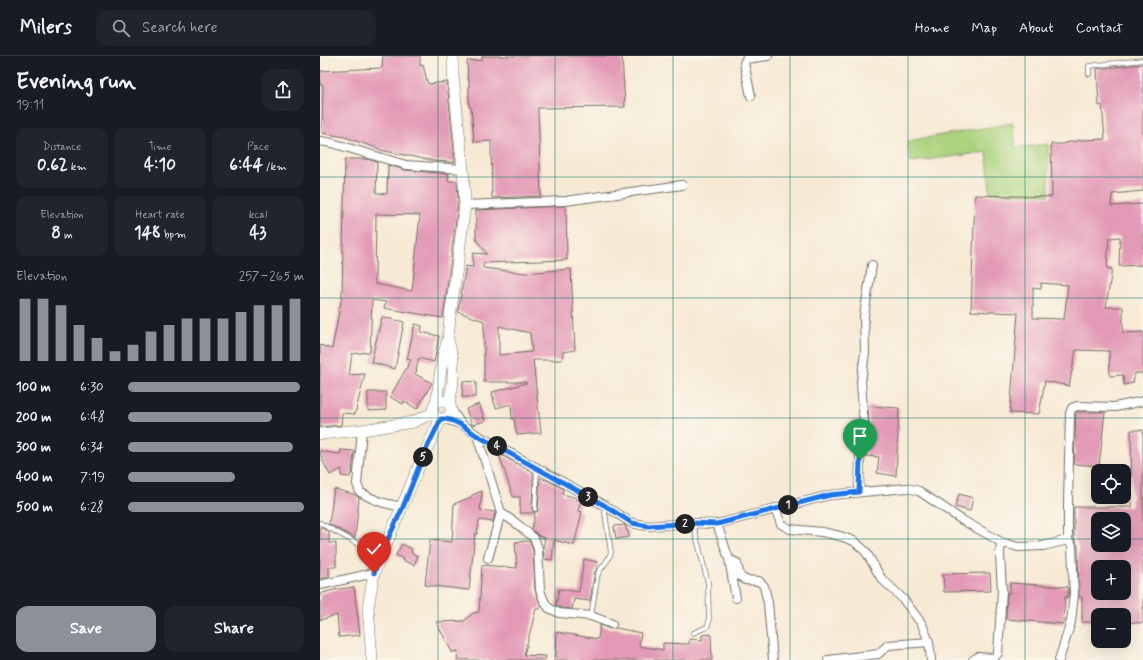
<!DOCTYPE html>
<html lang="en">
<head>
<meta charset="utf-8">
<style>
	body { margin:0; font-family:Mynerve,sans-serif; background:#20242c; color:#f1f3f6; height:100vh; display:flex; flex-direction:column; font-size:15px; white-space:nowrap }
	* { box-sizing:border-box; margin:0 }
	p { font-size:13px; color:#9ea1a6 }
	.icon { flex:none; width:22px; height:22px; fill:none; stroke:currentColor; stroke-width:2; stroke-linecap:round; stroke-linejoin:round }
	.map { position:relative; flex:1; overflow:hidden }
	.side { display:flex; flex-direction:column; background:#171b24; width:320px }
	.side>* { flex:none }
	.buttons { position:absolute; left:771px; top:408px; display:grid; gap:8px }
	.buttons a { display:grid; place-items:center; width:40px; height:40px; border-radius:8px; background:#171b24; box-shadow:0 4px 16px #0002; font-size:20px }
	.pin { position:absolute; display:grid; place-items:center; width:34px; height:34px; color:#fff; margin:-41px -17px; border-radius:50% 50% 50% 0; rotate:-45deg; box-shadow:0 0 4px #0007 }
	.pin .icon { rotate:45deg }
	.km { position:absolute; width:20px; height:20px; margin:-10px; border-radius:50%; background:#222; color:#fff; font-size:11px; line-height:20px; text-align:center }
	.round { display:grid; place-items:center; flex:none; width:42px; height:42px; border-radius:12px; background:#20242c }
	.summary { display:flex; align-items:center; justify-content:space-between; height:68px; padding:0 16px }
	h1 { font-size:22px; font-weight:800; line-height:30px }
	.stats { display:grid; grid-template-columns:repeat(3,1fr); gap:6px; height:68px; padding:4px 16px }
	.stats div { display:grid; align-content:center; border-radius:10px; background:#20242c; text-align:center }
	.stats b { font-size:17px; font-weight:800 }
	.stats small { font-size:11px; font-weight:400 }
	.stats p { font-size:11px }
	.chart { height:112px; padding:8px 16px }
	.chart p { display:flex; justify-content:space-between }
	.chart svg { width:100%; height:72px; margin-top:4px; stroke:#8c9099; stroke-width:6 }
	.action { display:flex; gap:8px; margin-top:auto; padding:8px 16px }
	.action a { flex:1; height:46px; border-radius:12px; background:#8c9099; color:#fff; font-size:16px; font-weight:800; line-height:46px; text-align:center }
	.action a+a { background:#20242c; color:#f1f3f6 }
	ul { padding:0 16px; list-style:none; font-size:13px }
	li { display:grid; grid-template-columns:64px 48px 1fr; align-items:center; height:30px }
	li i { height:10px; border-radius:5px; background:#8c9099 }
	header { display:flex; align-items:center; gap:24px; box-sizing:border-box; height:56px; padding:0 20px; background:#171b24; border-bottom:1px solid #363941 }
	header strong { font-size:19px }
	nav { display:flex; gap:22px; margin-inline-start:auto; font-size:14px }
	.search { width:280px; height:36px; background:#20242c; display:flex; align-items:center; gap:10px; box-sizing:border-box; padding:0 14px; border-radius:12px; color:#9ea1a6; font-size:15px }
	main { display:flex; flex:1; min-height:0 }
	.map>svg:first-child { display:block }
	.green { fill:#abd27d; stroke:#6b7e54 }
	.building { fill:#e39ab6; fill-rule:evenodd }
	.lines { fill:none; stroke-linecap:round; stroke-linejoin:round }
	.lane-casing { stroke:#726e66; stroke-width:5.5 }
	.street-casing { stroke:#726e66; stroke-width:10 }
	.secondary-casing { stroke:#726e66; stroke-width:12 }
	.lane { stroke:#fff; stroke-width:4 }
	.street { stroke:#fff; stroke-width:8 }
	.secondary { stroke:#fff; stroke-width:11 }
	.route-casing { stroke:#fff; stroke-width:8 }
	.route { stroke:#1a73e8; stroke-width:5 }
	.grid { fill:none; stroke:#0f766e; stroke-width:1; stroke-opacity:0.55 }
</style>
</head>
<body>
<header>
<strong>Milers</strong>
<div class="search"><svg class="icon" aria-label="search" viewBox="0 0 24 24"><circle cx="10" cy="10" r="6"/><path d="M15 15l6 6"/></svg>Search here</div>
<nav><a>Home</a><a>Map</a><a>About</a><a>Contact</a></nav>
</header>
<main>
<section class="side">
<div class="summary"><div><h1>Evening run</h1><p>19:11</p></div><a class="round"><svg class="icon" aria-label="share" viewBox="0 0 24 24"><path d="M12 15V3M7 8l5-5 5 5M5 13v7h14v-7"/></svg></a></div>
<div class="stats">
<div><p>Distance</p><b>0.62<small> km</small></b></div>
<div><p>Time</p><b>4:10</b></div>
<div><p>Pace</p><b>6:44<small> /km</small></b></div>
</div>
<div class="stats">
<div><p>Elevation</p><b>8<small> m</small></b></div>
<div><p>Heart rate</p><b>148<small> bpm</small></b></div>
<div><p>kcal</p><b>43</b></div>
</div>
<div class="chart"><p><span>Elevation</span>257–265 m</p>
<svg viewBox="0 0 160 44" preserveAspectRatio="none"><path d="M5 44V6M15 44V6M25 44V10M35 44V22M45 44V30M55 44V38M65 44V34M75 44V26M85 44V22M95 44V18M105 44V18M115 44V18M125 44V14M135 44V10M145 44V10M155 44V6"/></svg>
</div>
<ul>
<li><b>100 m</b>6:30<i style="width:98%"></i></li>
<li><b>200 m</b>6:48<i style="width:82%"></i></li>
<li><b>300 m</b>6:34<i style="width:94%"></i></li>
<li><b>400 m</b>7:19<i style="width:61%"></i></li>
<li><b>500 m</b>6:28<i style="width:100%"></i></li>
</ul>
<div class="action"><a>Save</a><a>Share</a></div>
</section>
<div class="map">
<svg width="823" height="604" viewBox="0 0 823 604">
	<rect width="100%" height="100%" fill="#fbf7ec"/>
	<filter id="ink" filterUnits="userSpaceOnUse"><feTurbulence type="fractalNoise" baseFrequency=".025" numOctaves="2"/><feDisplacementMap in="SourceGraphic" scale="8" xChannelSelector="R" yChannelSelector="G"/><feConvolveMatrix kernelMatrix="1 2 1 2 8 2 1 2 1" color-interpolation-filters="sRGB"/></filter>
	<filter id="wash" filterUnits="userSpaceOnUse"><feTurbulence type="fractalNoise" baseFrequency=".012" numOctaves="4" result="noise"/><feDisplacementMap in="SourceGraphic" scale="16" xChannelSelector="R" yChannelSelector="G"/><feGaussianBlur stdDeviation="0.9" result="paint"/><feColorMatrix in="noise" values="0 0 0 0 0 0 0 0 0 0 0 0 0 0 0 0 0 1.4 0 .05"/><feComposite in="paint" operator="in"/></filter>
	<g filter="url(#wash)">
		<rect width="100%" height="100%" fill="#f7ead5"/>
		<path class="green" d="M693 67 696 92 728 88 729 139 670 137 667 96 591 106 587 85Z"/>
		<g id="blocks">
			<path class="building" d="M63 0H100V10L103 9 108 28 127 26 135 106H129L114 105 60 94 59 93 25 81 2 77 3 29H0V15L62 12Z
				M162 0H302L305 51 218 52 221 140 172 142 171 85 154 86 151 51H149V24H148L147 5 162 4Z
				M823 8V135L792 138 791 150 823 148V209L799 210 800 181 789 182 787 212 792 213 786 251H803V277L823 276V317H815L813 327 804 329 803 319 790 320 789 295 756 294 749 330 725 325 719 358 690 357 698 257 651 255 655 139 732 141 731 88H744V87L762 84 785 83 782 49 779 50 777 13ZM721 227 748 229 744 263 713 262V232L721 233Z
				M25 103H47L57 106 56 137 67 138 68 109 85 114 129 118 128 125H137L138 144 136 163 123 262 64 252 66 246 52 244 50 296 32 298 29 319 45 318 35 358 22 357 21 369 0 371V289L12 293 22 240ZM56 158 100 159 92 235 55 228Z
				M246 150 247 204 163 207V212L205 217 251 213 255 294 243 296 242 304H213L221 377 197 379 194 363H192L191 348 176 352 173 343 175 342H173L172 336 207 327 206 326H164V265L138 256 146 210 153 211V197L167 198 156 183V154ZM179 270 210 277 212 296 179 299Z
				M62 261 84 266 75 313 51 306Z
				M95 268 102 270 101 276 119 280 114 306 99 302 96 314H97L95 318 112 327 97 353 84 345 83 348 70 341 91 304 87 303Z
				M143 325 156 326V341H142Z
				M48 336H66V354L48 355Z
				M159 348 165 365 152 369 146 353Z
				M548 350 579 352 576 420 557 417 559 401 546 400 549 368Z
				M756 356H785L779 410 754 408Z
				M811 374H823V567L804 566V559H778V566H762V541H759L758 490 754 482V451H812ZM778 463H804V489H778ZM778 511H804V537H778Z
				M21 394 34 395 32 418H30V421L21 420 22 413 10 419 2 404 0 395 20 398Z
				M179 398 212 416 213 420 212 453 213 456H217L218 454 220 422 229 425 243 433 242 438 257 442 256 443 261 444 258 455 262 456 254 489 234 484 232 504 224 503 223 493 225 482 219 480 212 473 215 457H200V441H193Z
				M14 433 36 439 39 442 35 482 9 468Z
				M162 435 160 454 175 456V457L173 466 159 464 157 478H155L149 534 105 529 110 484 132 486 134 448 151 441 152 439Z
				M639 438 653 442 650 455 635 451Z
				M305 469 307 475H308L309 481 296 483 294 470Z
				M0 471 9 476V487H16V511H9V521L0 523Z
				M209 485 213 494 215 534 220 548V553H216L204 599 226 600 225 604H137L138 595 132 596 116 566 144 565 153 557 159 556 162 509 197 512 195 486Z
				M82 488 92 493 91 495H92L91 497 98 500 94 509 82 504 83 503 76 499Z
				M264 503 278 506 277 512 275 516 270 545 254 543 252 553 241 552 236 549 239 533 259 536Z
				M670 517 671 535 624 536 623 518Z
				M690 527 748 531V541H745L743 568 686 563 687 537H690Z
				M34 531 40 579 19 581 17 559 0 564V538L13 534Z
				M280 569 290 573 296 572 321 577 319 590 343 594V587L369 588V583L382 584V579L391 578 392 604H236L237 576 278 583Z"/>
		</g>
	</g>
	<g filter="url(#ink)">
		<use href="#blocks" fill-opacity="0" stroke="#726e66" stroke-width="1"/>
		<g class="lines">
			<g class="lane-casing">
				<path id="lane" d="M769 18V10L823 4
					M215 453 217 412
					M0 467 60 500
					M373 467 388 527 389 566 387 571 373 577
					M271 560 278 517 287 505 291 497 284 450"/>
			</g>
			<g class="street-casing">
				<path id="street" d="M431 40 424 7 426 3 448 0
					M0 85 12 87 86 109 143 113
					M145 149 245 145 362 129
					M131 353 141 368
					M125 363 141 368 157 379 284 449 312 467 328 470 373 467 397 468 510 439 587 432 599 435 642 464 667 478 681 486 698 491 723 490 748 484V448L750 357 752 352 757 350 795 351 823 345
					M42 374 37 428 40 436C54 445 66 448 83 451
					M157 379 181 457 196 467 214 482 218 493 220 534 224 545 229 552 239 557 271 560 292 568
					M539 436 540 404 544 368 541 326 545 297 544 260 552 209
					M455 452 461 468 470 473 502 476 520 480 534 485 546 496 561 522 583 543 602 568 609 586 611 604
					M397 468 409 503 416 542
					M168 502 181 457
					M409 503 417 507 420 520 425 524 439 525 444 530 448 547 453 604
					M0 529 54 517
					M508 604 558 598 568 589 609 586
					M653 604 658 601 674 602 678 597 682 535 680 498 681 486
					M739 604 751 566 754 538 752 490 748 484"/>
			</g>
			<g class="secondary-casing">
				<path id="secondary" d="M128 284 133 303V326L129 348
					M113 354a9 9 0 1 1 18 0a9 9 0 1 1-18 0Z
					M116 347 123 300 128 283 130 261 138 204 145 149 143 113 133 19V0
					M0 378 42 374 93 366 113 357
					M52 604 48 551 54 517 104 398 121 363"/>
			</g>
			<use href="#lane" class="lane"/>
			<use href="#street" class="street"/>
			<use href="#secondary" class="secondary"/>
		</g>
	</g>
	<g class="lines" filter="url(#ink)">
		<g class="route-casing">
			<path id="route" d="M54 517 60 500 83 451 104 398 121 363C134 362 146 372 156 379L284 449 312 467 328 470 373 467 397 468 510 439 539 436 540 404"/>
		</g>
		<use href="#route" class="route"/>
	</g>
	<path class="grid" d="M118 0V604M235 0V604M353 0V604M470 0V604M588 0V604M705 0V604M0 121H823M0 242H823M0 362H823M0 483H778M804 483H823"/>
</svg>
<div class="buttons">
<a><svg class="icon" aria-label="locate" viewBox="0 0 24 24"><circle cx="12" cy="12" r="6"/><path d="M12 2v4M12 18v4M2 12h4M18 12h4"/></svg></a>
<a><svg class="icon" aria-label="layers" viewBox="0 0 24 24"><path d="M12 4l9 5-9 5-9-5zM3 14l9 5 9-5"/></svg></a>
<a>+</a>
<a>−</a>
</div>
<div class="pin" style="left:540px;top:404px;background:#1e9e55"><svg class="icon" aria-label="arrive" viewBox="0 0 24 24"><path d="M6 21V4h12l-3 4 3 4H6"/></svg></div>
<div class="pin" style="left:54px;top:517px;background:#d93025"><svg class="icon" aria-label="check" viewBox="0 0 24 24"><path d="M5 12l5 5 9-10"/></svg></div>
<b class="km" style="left:468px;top:449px">1</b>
<b class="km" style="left:365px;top:468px">2</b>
<b class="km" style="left:268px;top:441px">3</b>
<b class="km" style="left:177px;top:390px">4</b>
<b class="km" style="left:103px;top:401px">5</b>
</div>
</main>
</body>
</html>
